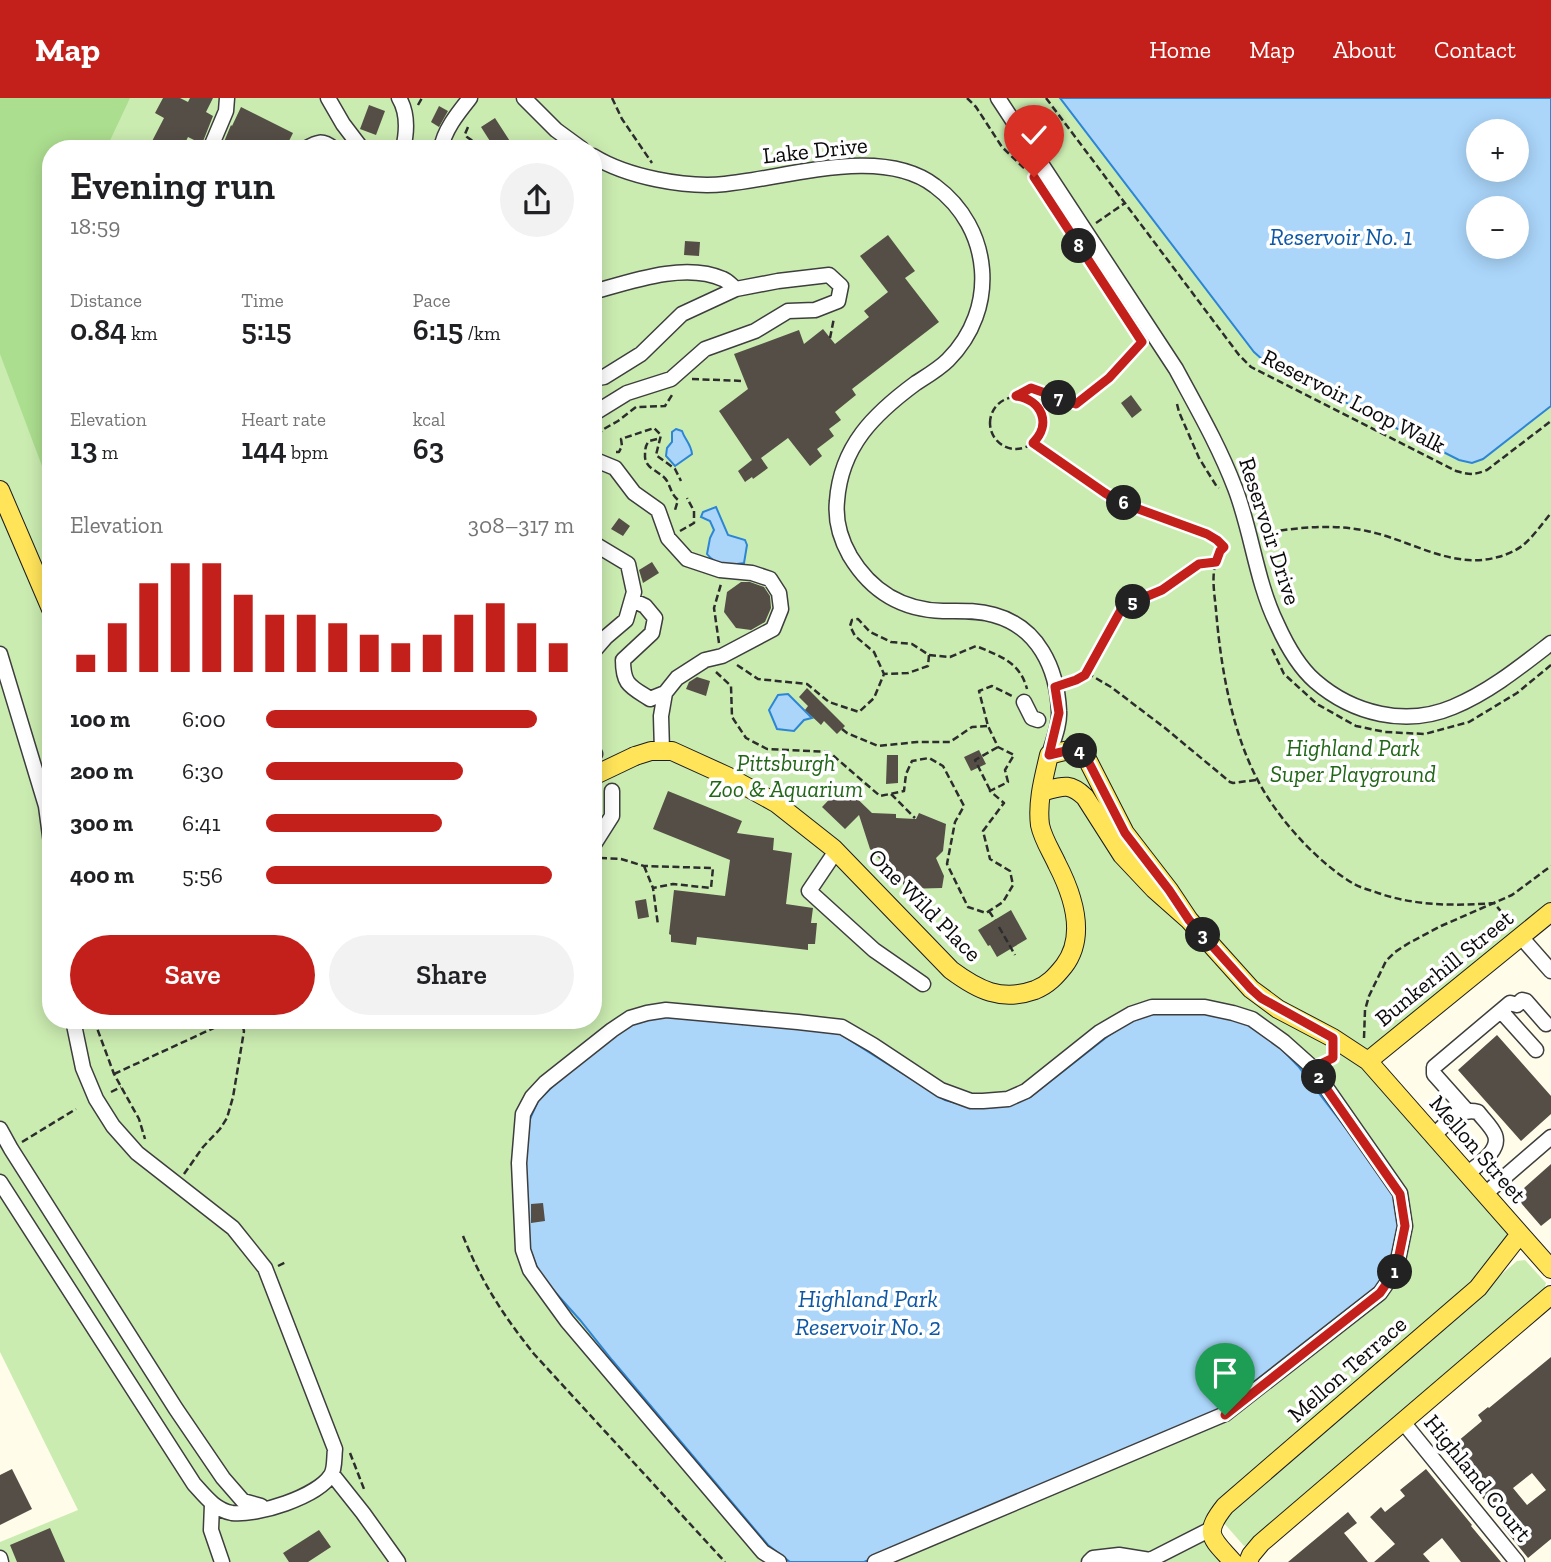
<!DOCTYPE html>
<html lang="en">
<head>
<meta charset="utf-8">
<style>
	body { margin:0; font-family:"Zilla Slab",serif; background:#f2f2f2; color:#202124; height:100vh; display:flex; flex-direction:column; font-size:26px; white-space:nowrap }
	* { box-sizing:border-box; margin:0 }
	p { font-size:23px; color:#757577 }
	.icon { flex:none; width:38px; height:38px; fill:none; stroke:currentColor; stroke-width:2; stroke-linecap:round; stroke-linejoin:round }
	.map { position:relative; flex:1; overflow:hidden }
	.side { position:absolute; left:42px; top:42px; width:560px; height:889px; display:flex; flex-direction:column; background:#fff; border-radius:28px; box-shadow:0 4px 18px #0003 }
	.side>* { flex:none }
	.buttons { position:absolute; left:1466px; top:21px; display:grid; gap:14px }
	.buttons a { display:grid; place-items:center; width:63px; height:63px; border-radius:50%; background:#fff; box-shadow:0 4px 18px #0003; font-size:35px }
	.pin { position:absolute; display:grid; place-items:center; width:60px; height:60px; color:#fff; margin:-72px -30px; border-radius:50% 50% 50% 0; rotate:-45deg; box-shadow:0 0 7px #0007 }
	.pin .icon { rotate:45deg }
	.km { position:absolute; width:35px; height:35px; margin:-18px; border-radius:50%; background:#222; color:#fff; font-size:19px; line-height:35px; text-align:center }
	.round { display:grid; place-items:center; flex:none; width:74px; height:74px; border-radius:37px; background:#f2f2f2 }
	.head { display:flex; align-items:center; justify-content:space-between; height:119px; padding:0 28px }
	h1 { font-size:38px; font-weight:600; line-height:52px }
	.metrics { display:grid; grid-template-columns:repeat(3,1fr); gap:10px; height:119px; padding:7px 28px }
	.metrics div { display:grid; align-content:center }
	.metrics b { font-size:30px; font-weight:600 }
	.metrics small { font-size:19px; font-weight:400 }
	.metrics p { font-size:19px }
	.chart { height:196px; padding:14px 28px }
	.chart p { display:flex; justify-content:space-between }
	.chart svg { width:100%; height:126px; margin-top:7px; stroke:#c4201b; stroke-width:6 }
	.button { display:flex; gap:14px; margin-top:auto; padding:14px 28px }
	.button a { flex:1; height:80px; border-radius:42px; background:#c4201b; color:#fff; font-size:28px; font-weight:600; line-height:80px; text-align:center }
	.button a+a { background:#f2f2f2; color:#202124 }
	ul { padding:0 28px; list-style:none; font-size:23px }
	li { display:grid; grid-template-columns:112px 84px 1fr; align-items:center; height:52px }
	li i { height:18px; border-radius:9px; background:#c4201b }
	header { display:flex; align-items:center; gap:42px; box-sizing:border-box; height:98px; padding:0 35px; background:#c4201b; color:#fff }
	header strong { font-size:33px }
	nav { display:flex; gap:38px; margin-inline-start:auto; font-size:24px }
	.map>svg:first-child { display:block }
	.green { fill:#cbecb1; fill-rule:evenodd }
	.forest { fill:#acde8f }
	.water { fill:#abd6fa; stroke:#2d85d6; stroke-width:2; fill-rule:evenodd }
	.building { fill:#554e47; fill-rule:evenodd }
	.lines { fill:none; stroke-linecap:round; stroke-linejoin:round }
	.minor-casing { stroke:#3e3e3e; stroke-width:17 }
	.major-casing { stroke:#1c1c1c; stroke-width:20 }
	.path { stroke:#2d2d2d; stroke-width:2.5; stroke-dasharray:7 3.5; stroke-linecap:butt }
	.minor { stroke:#fff; stroke-width:14 }
	.major { stroke:#ffe45a; stroke-width:18 }
	.major-bridge-casing { stroke:#1c1c1c; stroke-width:20; stroke-linecap:butt }
	.major-bridge { stroke:#ffe45a; stroke-width:18 }
	.route-casing { stroke:#fff; stroke-width:14 }
	.route { stroke:#c4201b; stroke-width:9 }
	.labels { text-anchor:middle; stroke-width:7; stroke-linejoin:round; paint-order:stroke }
	.street-label { font-size:23px; fill:#0b0b0b; stroke:#fff }
	.park-label { font-size:23px; font-style:italic; fill:#226718; stroke:#fff }
	.water-label { font-size:24px; font-style:italic; fill:#0d57a5; stroke:#fff }
</style>
</head>
<body>
<header>
<strong>Map</strong>
<nav><a>Home</a><a>Map</a><a>About</a><a>Contact</a></nav>
</header>
<div class="map">
<svg width="1551" height="1464" viewBox="0 0 1551 1464">
	<rect width="100%" height="100%" fill="#fffdea"/>
	<path class="green" d="M0 0H1551V814L1369 963 1520 1136 1478 1190 1213 1425 1233 1464H0V1444L78 1412 0 1254ZM1479 33H1517V72H1479ZM51 51H593V922H51ZM1479 110H1517V149H1479Z
		M1525 1162 1546 1185 1543 1195 1251 1445 1244 1448 1223 1424 1236 1406 1517 1163Z"/>
	<path class="forest" d="M0 0H130L106 51H51V392L0 256Z"/>
	<path class="water" d="M1060 0H1551V308L1483 361 1472 365 1459 362 1264 263 1254 254ZM1517 33V72H1479V33ZM1517 110V149H1479V110Z
		M676 331 682 333C685 342 691 346 692 356L675 368 666 358 667 350 672 344V334Z
		M716 409 728 437 745 442 747 447 744 465C731 467 716 468 707 456L710 440 714 432 710 423 701 419 703 414Z
		M788 596 812 620 804 622 794 633 777 631 769 612 778 597Z
		M1204 913 1250 927 1271 940 1298 968 1391 1089 1400 1113 1397 1156 1379 1189 1227 1310 864 1464H790L768 1447 612 1262 580 1222 546 1184 538 1172 530 1151 525 1071 529 1023 538 1003 553 988 617 935 638 923 656 918 824 933 840 936 945 1002 975 1010 997 1009 1030 999 1108 938 1136 920 1163 914Z"/>
	<path class="building" d="M163 0H180L188 4 190 0H213L206 14 213 18 202 46 188 39 182 51H148L164 20 155 15Z
		M369 7 385 13 376 37 360 31Z
		M439 8 448 13 439 29 431 24Z
		M241 9 293 35 285 51H221L231 27 232 28Z
		M495 20 515 51H495L481 29Z
		M888 137 915 173 905 180 939 224 852 291 856 297 835 314 841 322 829 331 834 338 817 351 822 358 810 368 788 340 761 360 768 370 753 381 752 379 745 384 738 373 752 362 719 313 748 291 734 256 799 232 804 246 823 231 835 246 869 219 864 213 888 194 860 158Z
		M685 143 700 144 699 158 684 157Z
		M1131 297 1142 312 1132 320 1121 305Z
		M619 420 630 428 623 438 611 431Z
		M652 464 659 475 643 485 639 472Z
		M741 484H750L764 489 770 498 771 510 765 524 751 532 736 530 724 514 727 494Z
		M697 579 710 583 706 598 686 591 689 584Z
		M807 590 845 628 837 636 824 623 821 627 805 612 808 608 799 599Z
		M979 652 986 666 971 673 964 659Z
		M887 657H898V685L886 686Z
		M1366 670H1388L1387 687 1366 686Z
		M843 687 872 715 896 716V720L916 721 919 715 946 726 943 753 936 760 944 778 942 790 904 791 902 780 895 781 894 775H889L880 761 870 751 859 717 845 731 822 709Z
		M668 693 742 723 737 735 774 740 773 752 792 755 786 806 813 810 811 825H817L815 846H808V852L697 839 696 847 671 844V837L669 836 674 792 725 798 730 762 653 731Z
		M646 801 649 819 638 821 635 803Z
		M1011 812 1027 841 997 859 990 847 988 848 978 832Z
		M1497 937 1551 998V1016L1521 1043 1458 972Z
		M1551 1066V1120L1541 1128 1515 1098Z
		M543 1105 545 1123 531 1125V1106Z
		M1551 1259V1441L1528 1460 1502 1428 1504 1426 1445 1354 1482 1323 1478 1317 1488 1309 1489 1310ZM1532 1375 1546 1392 1527 1407 1513 1390Z
		M12 1371 32 1411 0 1427V1377Z
		M1426 1371 1472 1427 1471 1428 1501 1464H1461L1442 1440 1423 1456 1430 1464H1374L1395 1446 1370 1419 1381 1409 1385 1414 1405 1398 1400 1392Z
		M1348 1414 1357 1425 1344 1435 1368 1464H1288Z
		M50 1430 65 1464H17L10 1447Z
		M319 1432 331 1449 308 1464H289L283 1455Z"/>
	<g class="lines">
		<g class="minor-casing">
			<path id="minor" d="M328 0 343 26 362 51
				M399 0C408 15 407 34 403 51
				M524 0 556 32 582 51
				M998 0 1176 271C1197 310 1219 348 1235 390 1252 434 1256 483 1277 526 1286 546 1299 569 1315 583 1353 616 1406 629 1453 609 1489 594 1520 569 1551 545
				M210 51 226 13 227 0
				M305 51C317 44 322 41 334 51
				M441 51C444 32 458 15 470 0
				M593 58C627 79 685 90 725 86 787 80 882 47 935 88 992 130 999 211 948 262 939 271 927 278 916 285 874 316 841 348 837 403 835 422 841 442 850 458 871 493 902 512 943 513 960 513 977 512 994 517 1038 529 1057 570 1059 613 1060 627 1053 643 1049 657
				M593 194C632 183 685 164 723 181 728 183 732 188 736 191
				M593 281 604 279 641 256 682 216 736 191 778 183 829 177 841 188 838 203 815 212 788 213 755 233 705 251 671 281 627 295 593 316
				M593 361 615 370 634 395 658 412 668 440 687 461 720 472 752 475 770 481 779 495 781 511 773 531 722 558 705 562 677 580 665 595 650 601C630 588 623 587 623 562L652 535 655 520 645 508 632 502
				M593 445 628 466 634 494 626 522 606 539 593 554
				M0 556 46 708 51 745
				M1024 604 1032 620 1038 622
				M593 652 595 656
				M662 653 661 618 665 595
				M593 748 612 718V693
				M836 753 809 793 874 852 923 886
				M1521 839 1551 873
				M1501 913 1536 952
				M1467 1013 1434 976V969L1510 905 1517 907 1522 902 1526 903 1546 926
				M0 1031 11 1051 176 1311 223 1380 243 1403 261 1408
				M1434 1037C1446 1026 1459 1009 1478 1014 1483 1021 1492 1029 1495 1037 1501 1053 1477 1067 1467 1076
				M0 1084 194 1386C205 1398 215 1412 232 1415 257 1418 317 1399 331 1377 335 1371 334 1359 335 1351L265 1170 233 1130 137 1055 113 1028 96 1001 83 970 73 922
				M1485 1096 1551 1039
				M1403 1324 1517 1464
				M332 1376 363 1415 398 1464
				M212 1406 211 1432 222 1464
				M0 1460 1 1464
				M779 1464 763 1454 567 1223 530 1172 523 1152 519 1065 523 1016 532 999 545 985 612 932 630 920 647 915 666 912 798 924 842 929 873 947 941 992 971 1003H983L1008 1001 1026 993 1100 934 1131 916 1152 909H1205L1233 915 1252 921 1284 944 1312 969 1400 1095 1405 1128 1396 1172 1380 1195 1225 1316 875 1464
				M1089 1464 1093 1460 1119 1457 1150 1462 1211 1431"/>
		</g>
		<g class="major-casing">
			<path id="major" d="M0 392 51 511
				M635 658 651 653H672L727 678 776 705 833 750 951 872C978 892 1001 904 1035 892 1048 887 1056 878 1064 868 1087 838 1073 797 1057 766 1051 753 1043 741 1040 727 1037 703 1044 679 1049 657 1062 654 1073 648 1085 657L1125 735 1169 792 1189 822
				M1041 694C1061 689 1068 683 1085 699L1122 757 1154 791 1189 822 1251 891 1278 911 1333 940 1368 963 1551 1171
				M1368 963 1551 814
				M1233 1464C1212 1440 1202 1437 1225 1408L1478 1190 1520 1136
				M1248 1464 1251 1457 1261 1445 1551 1197"/>
		</g>
		<path class="path" d="M612 0 622 21 652 65
			M967 0 976 9 1002 49 1026 72
			M1046 0 1239 257 1251 269 1456 373C1470 377 1474 377 1487 372L1551 323
			M418 7 422 0
			M468 29 465 36 467 39 484 51
			M1096 125 1125 105
			M830 240 834 220
			M692 281 744 283
			M1016 298 1031 290 1076 306 1109 280 1141 245
			M990 325a26 26 0 1 1 52 0a26 26 0 1 1-52 0Z
			M1177 306 1179 314 1199 360 1217 389 1219 390
			M657 341 649 343C645 348 645 352 645 359 646 372 661 373 667 383 671 390 671 396 678 402L675 412
			M1033 345 1105 395 1122 405 1213 439 1224 449
			M601 348 597 340 602 332 618 323 636 309 665 308 672 297
			M616 354H619L622 348 621 341 654 330 661 337 656 357 675 371 681 383
			M680 433 694 425V413L687 400
			M1270 434C1303 429 1334 426 1367 433 1411 442 1452 472 1498 459 1506 457 1515 453 1522 448 1533 439 1542 426 1551 415
			M1227 448C1208 462 1214 491 1216 512 1221 572 1233 643 1265 695 1285 728 1320 766 1354 786 1361 790 1370 792 1378 795 1416 808 1455 808 1494 805L1512 827
			M719 545 714 510 721 486
			M1272 551 1284 576 1317 606 1356 628 1385 634 1425 636 1469 624 1517 595 1551 567
			M929 557 950 559 976 548C1000 558 1020 564 1027 591
			M737 567 758 581 807 586 829 604 859 614 874 600 884 576 874 554 855 538 850 528 852 522 858 521 870 534 891 544 912 546 929 557 928 568 908 575 884 576
			M716 574 731 588 732 619 746 640 767 651 829 654 880 698 904 693 906 676 912 663 929 660 943 668 964 708 955 724 947 766 968 809 986 815 1003 804 1013 787 1010 773 990 761 983 733 1004 705 990 693 1008 684 1005 672 1014 657 998 649 988 628 979 593 992 588 1012 598
			M1087 575 1111 589 1165 630 1230 684 1233 685 1256 682
			M1070 584 1085 577 1121 512 1126 507 1162 492 1199 466 1215 464
			M842 631 847 635 878 648 917 644H950L972 629 987 628
			M990 692 975 662 998 649
			M891 696 915 720
			M600 760 621 761 644 768 713 770 711 790 673 786 653 790 658 827
			M644 768 653 790
			M989 813 995 822
			M999 829 1015 857
			M94 922 114 976 139 1021 145 1041
			M1364 940 1365 912 1369 898 1386 863 1395 854 1409 845 1441 828 1512 797 1551 768
			M114 976 231 922
			M111 994 121 989
			M22 1044 76 1011
			M184 1076 203 1049 220 1031 227 1020 233 999 244 933 241 922
			M463 1138C482 1185 503 1217 534 1256L725 1464
			M278 1168 286 1164
			M350 1355 364 1391"/>
		<use href="#minor" class="minor"/>
		<use href="#major" class="major"/>
		<g class="major-bridge-casing">
			<path id="major-bridge" d="M593 678 635 658"/>
		</g>
		<use href="#major-bridge" class="major-bridge"/>
	</g>
	<g class="lines">
		<g class="route-casing">
			<path id="route" d="M1034 79 1142 244 1109 280 1076 306 1031 290 1016 298C1042 302 1052 326 1033 345L1105 395 1122 405 1207 436 1217 442 1224 449 1220 453 1216 464 1199 466 1162 492 1126 507 1121 512 1085 577 1076 582 1055 589 1059 615 1049 657 1074 651 1085 657 1125 735 1169 792 1189 822 1251 891 1261 900 1333 940V960L1312 970 1400 1096 1405 1128 1396 1172 1380 1195 1225 1317"/>
		</g>
		<use href="#route" class="route"/>
	</g>
	<g class="labels">
		<g class="street-label">
			<text transform="translate(815 52) rotate(-6)" y="8">Lake Drive</text>
			<text transform="translate(1354 303) rotate(27)" y="8">Reservoir Loop Walk</text>
			<text transform="translate(1270 433) rotate(72)" y="8">Reservoir Drive</text>
			<text transform="translate(925 807) rotate(45)" y="8">One Wild Place</text>
			<text transform="translate(1444 870) rotate(-39)" y="8">Bunkerhill Street</text>
			<text transform="translate(1478 1051) rotate(49)" y="8">Mellon Street</text>
			<text transform="translate(1347 1271) rotate(-41)" y="8">Mellon Terrace</text>
			<text transform="translate(1478 1380) rotate(51)" y="8">Highland Court</text>
		</g>
		<g class="park-label">
			<text x="1353" y="658">Highland Park<tspan x="1353" dy="26">Super Playground</tspan></text>
			<text x="786" y="673">Pittsburgh<tspan x="786" dy="26">Zoo &amp; Aquarium</tspan></text>
		</g>
		<g class="water-label">
			<text x="1341" y="147">Reservoir No. 1</text>
			<text x="868" y="1209">Highland Park<tspan x="868" dy="28">Reservoir No. 2</tspan></text>
		</g>
	</g>
</svg>
<div class="buttons">
<a>+</a>
<a>−</a>
</div>
<div class="pin" style="left:1225px;top:1317px;background:#1e9e55"><svg class="icon" aria-label="arrive" viewBox="0 0 24 24"><path d="M6 21V4h12l-3 4 3 4H6"/></svg></div>
<div class="pin" style="left:1034px;top:79px;background:#d93025"><svg class="icon" aria-label="check" viewBox="0 0 24 24"><path d="M5 12l5 5 9-10"/></svg></div>
<b class="km" style="left:1395px;top:1174px">1</b>
<b class="km" style="left:1319px;top:979px">2</b>
<b class="km" style="left:1203px;top:837px">3</b>
<b class="km" style="left:1080px;top:653px">4</b>
<b class="km" style="left:1133px;top:504px">5</b>
<b class="km" style="left:1124px;top:405px">6</b>
<b class="km" style="left:1059px;top:300px">7</b>
<b class="km" style="left:1079px;top:148px">8</b>
<section class="side">
<div class="head"><div><h1>Evening run</h1><p>18:59</p></div><a class="round"><svg class="icon" aria-label="share" viewBox="0 0 24 24"><path d="M12 15V3M7 8l5-5 5 5M5 13v7h14v-7"/></svg></a></div>
<div class="metrics">
<div><p>Distance</p><b>0.84<small> km</small></b></div>
<div><p>Time</p><b>5:15</b></div>
<div><p>Pace</p><b>6:15<small> /km</small></b></div>
</div>
<div class="metrics">
<div><p>Elevation</p><b>13<small> m</small></b></div>
<div><p>Heart rate</p><b>144<small> bpm</small></b></div>
<div><p>kcal</p><b>63</b></div>
</div>
<div class="chart"><p><span>Elevation</span>308–317 m</p>
<svg viewBox="0 0 160 44" preserveAspectRatio="none"><path d="M5 44V38M15 44V27M25 44V13M35 44V6M45 44V6M55 44V17M65 44V24M75 44V24M85 44V27M95 44V31M105 44V34M115 44V31M125 44V24M135 44V20M145 44V27M155 44V34"/></svg>
</div>
<ul>
<li><b>100 m</b>6:00<i style="width:88%"></i></li>
<li><b>200 m</b>6:30<i style="width:64%"></i></li>
<li><b>300 m</b>6:41<i style="width:57%"></i></li>
<li><b>400 m</b>5:56<i style="width:93%"></i></li>
</ul>
<div class="button"><a>Save</a><a>Share</a></div>
</section>
</div>
</body>
</html>
